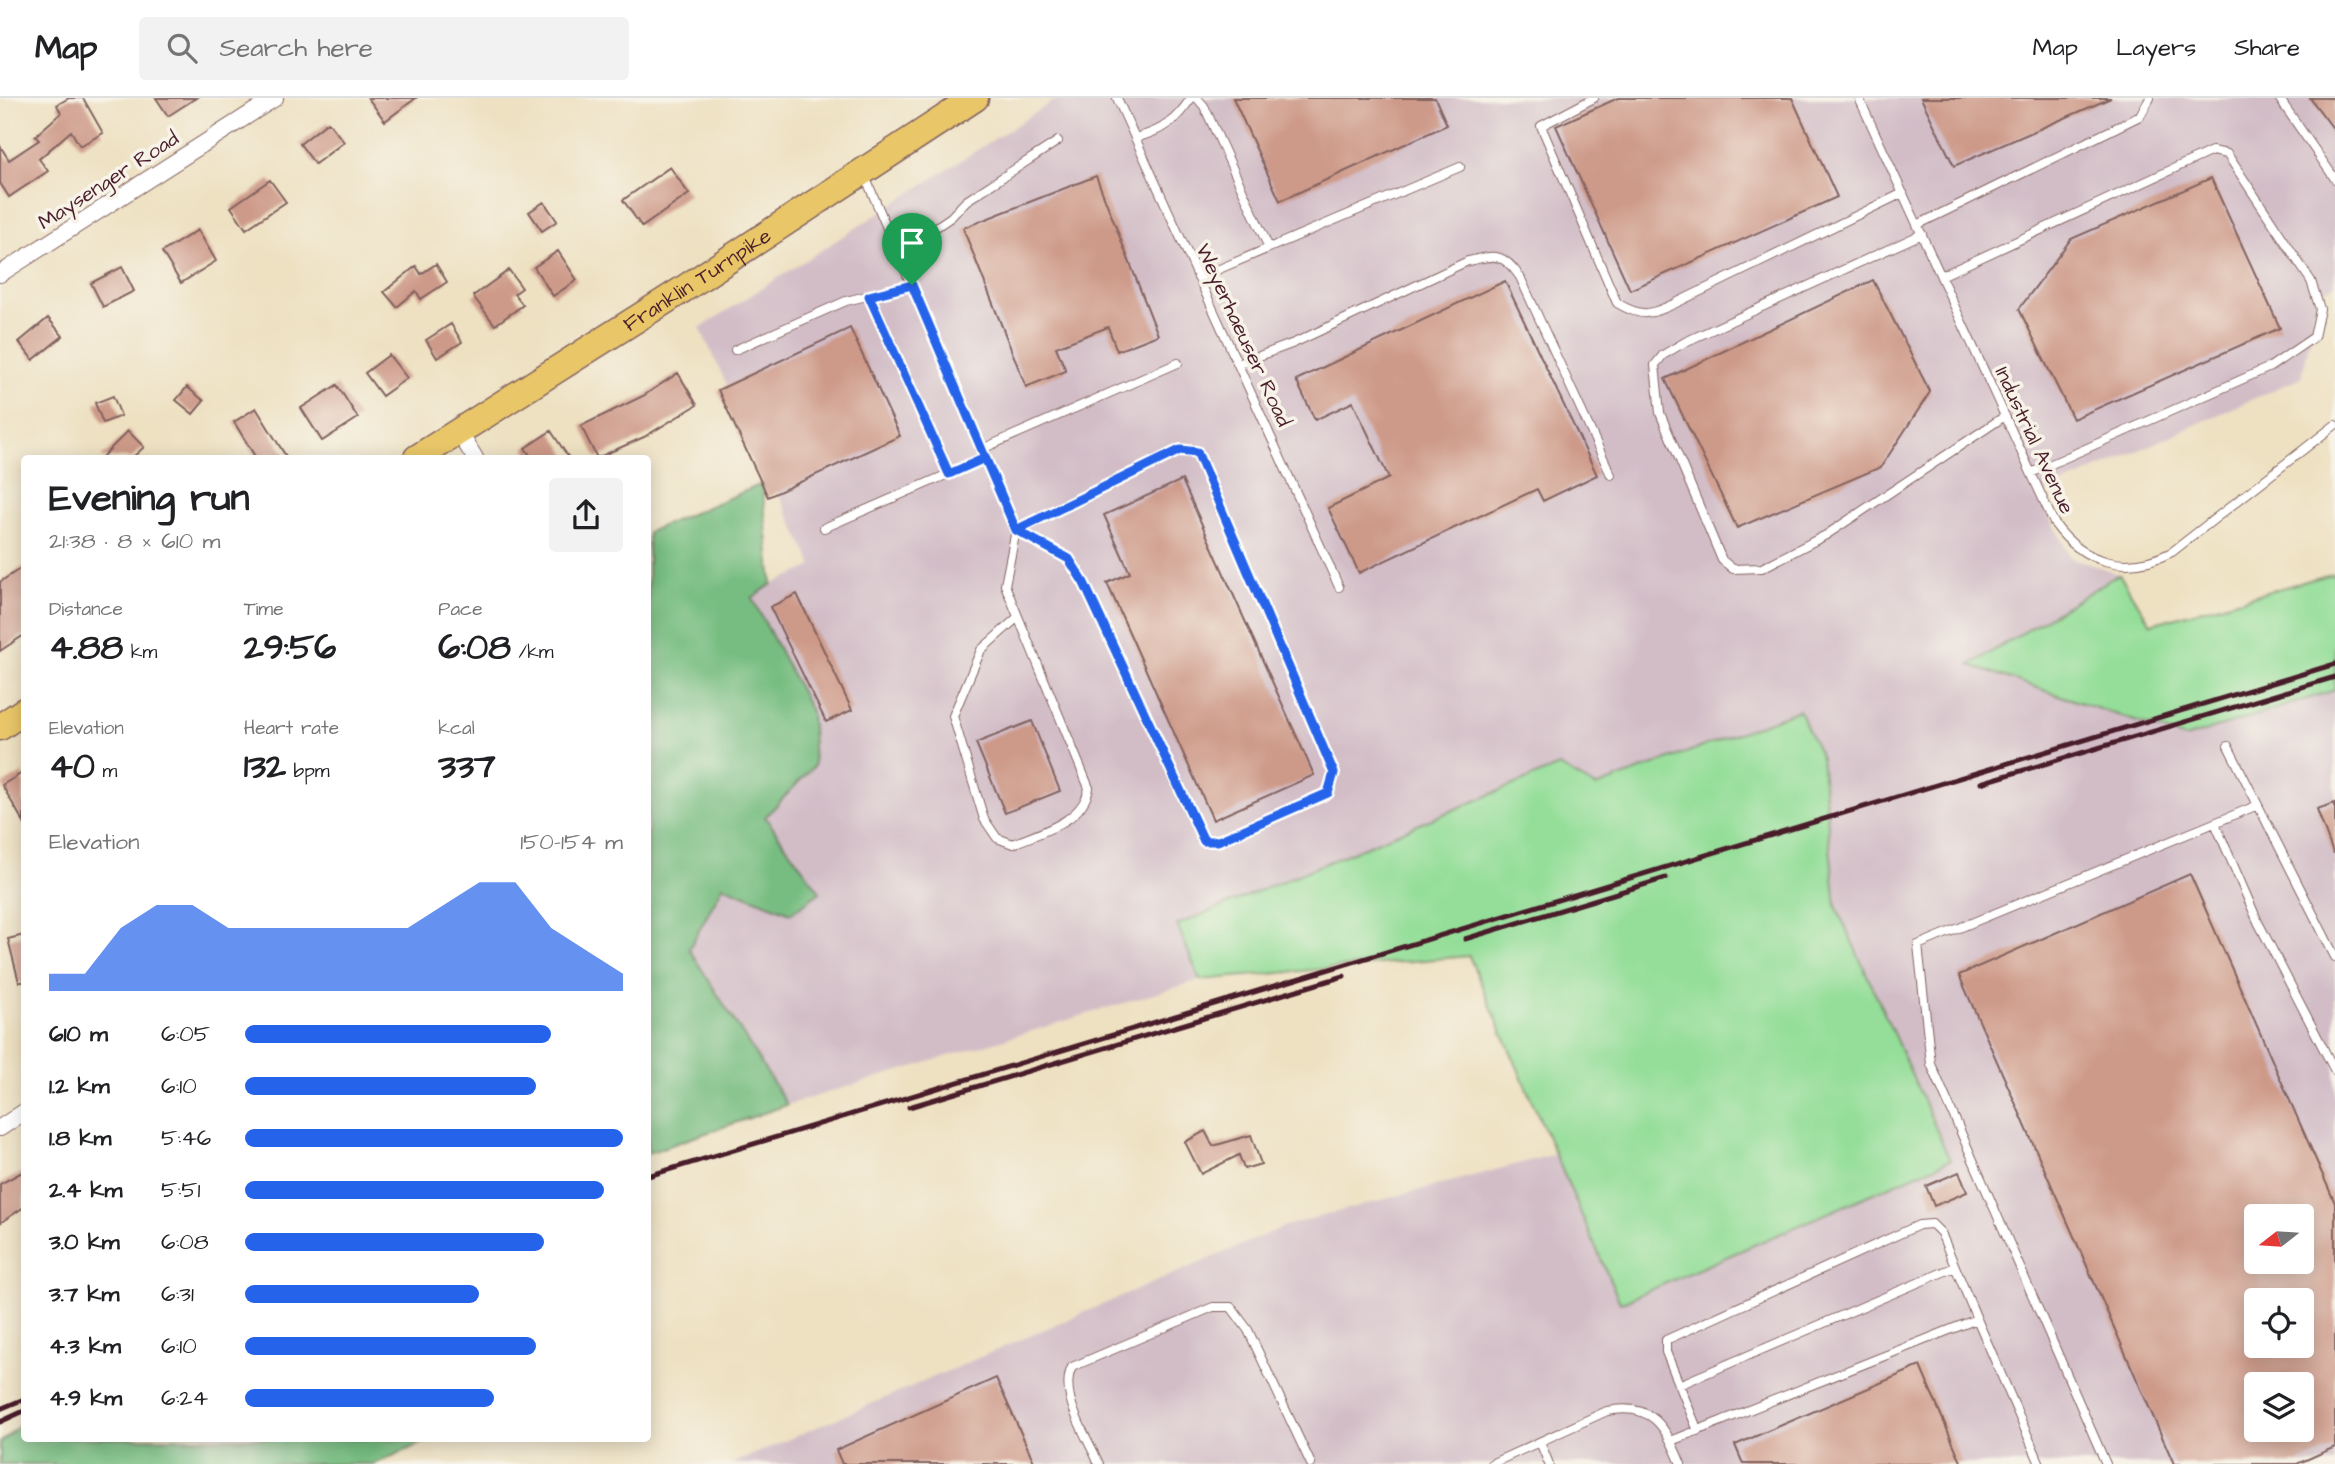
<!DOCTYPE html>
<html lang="en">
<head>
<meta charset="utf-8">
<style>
	body { margin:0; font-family:"Architects Daughter",sans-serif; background:#f2f2f2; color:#202124; height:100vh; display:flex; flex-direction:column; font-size:26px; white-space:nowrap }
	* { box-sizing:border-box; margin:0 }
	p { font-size:23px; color:#757577 }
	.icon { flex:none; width:38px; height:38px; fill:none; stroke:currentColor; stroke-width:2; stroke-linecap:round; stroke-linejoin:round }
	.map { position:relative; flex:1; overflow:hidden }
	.details { position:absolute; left:21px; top:357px; width:630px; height:987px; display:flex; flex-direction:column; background:#fff; border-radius:7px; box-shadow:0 4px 18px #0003 }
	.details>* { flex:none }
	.needle { width:46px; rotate:253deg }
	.controls { position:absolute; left:2244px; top:1106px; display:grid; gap:14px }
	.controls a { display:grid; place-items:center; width:70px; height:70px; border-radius:7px; background:#fff; box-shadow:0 4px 18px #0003; font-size:35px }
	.pin { position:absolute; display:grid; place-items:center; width:60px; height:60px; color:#fff; margin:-72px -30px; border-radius:50% 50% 50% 0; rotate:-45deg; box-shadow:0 0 7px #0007 }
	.pin .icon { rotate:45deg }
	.round { display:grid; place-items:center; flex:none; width:74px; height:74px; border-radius:7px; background:#f2f2f2 }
	.summary { display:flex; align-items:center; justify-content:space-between; height:119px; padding:0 28px }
	h1 { font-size:38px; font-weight:800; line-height:52px }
	.stats { display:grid; grid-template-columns:repeat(3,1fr); gap:10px; height:119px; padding:7px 28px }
	.stats div { display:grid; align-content:center }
	.stats b { font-size:35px; font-weight:800 }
	.stats small { font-size:19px; font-weight:400 }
	.stats p { font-size:19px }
	.chart { height:196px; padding:14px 28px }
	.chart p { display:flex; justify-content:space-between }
	.chart svg { width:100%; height:126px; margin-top:7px; fill:#2563eb; opacity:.7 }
	ul { padding:0 28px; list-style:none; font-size:23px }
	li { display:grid; grid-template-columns:112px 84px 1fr; align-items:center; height:52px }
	li i { height:18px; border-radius:9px; background:#2563eb }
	header { display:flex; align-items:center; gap:42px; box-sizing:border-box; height:98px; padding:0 35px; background:#fff; border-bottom:2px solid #e0e0e0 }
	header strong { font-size:33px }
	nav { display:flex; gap:38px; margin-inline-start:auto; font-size:24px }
	.search { width:490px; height:63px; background:#f2f2f2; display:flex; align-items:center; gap:18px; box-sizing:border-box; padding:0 24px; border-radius:7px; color:#757577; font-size:26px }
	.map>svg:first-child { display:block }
	.industrial { fill:#d2bdc7; fill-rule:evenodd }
	.green { fill:#94de99; stroke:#6f7e62; stroke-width:2 }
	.forest { fill:#77bd81; stroke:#606e56; stroke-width:2 }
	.building { fill:#cd9988; fill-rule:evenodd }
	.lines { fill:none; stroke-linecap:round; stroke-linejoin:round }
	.service-casing { stroke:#836360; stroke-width:10 }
	.minor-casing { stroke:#836360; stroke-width:18 }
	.primary-casing { stroke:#836360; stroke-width:29 }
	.service { stroke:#fff; stroke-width:8 }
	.minor { stroke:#fff; stroke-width:16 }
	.primary { stroke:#e9c769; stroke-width:26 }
	.rail { stroke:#4a1f2b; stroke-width:5 }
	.route-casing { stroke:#fff; stroke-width:14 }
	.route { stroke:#2563eb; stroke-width:9 }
	.labels { text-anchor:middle; stroke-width:7; stroke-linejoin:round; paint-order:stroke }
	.street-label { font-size:21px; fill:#4a1f2b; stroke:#f7f3e8 }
</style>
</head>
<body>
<header>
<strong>Map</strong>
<div class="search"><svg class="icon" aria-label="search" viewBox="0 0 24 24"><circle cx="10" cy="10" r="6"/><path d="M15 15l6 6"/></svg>Search here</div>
<nav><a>Map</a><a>Layers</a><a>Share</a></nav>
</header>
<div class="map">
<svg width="2335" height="1366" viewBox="0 0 2335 1366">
	<rect width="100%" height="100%" fill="#f7f3e8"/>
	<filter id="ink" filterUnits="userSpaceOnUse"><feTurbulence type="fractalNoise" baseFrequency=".0143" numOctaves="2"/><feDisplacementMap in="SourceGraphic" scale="14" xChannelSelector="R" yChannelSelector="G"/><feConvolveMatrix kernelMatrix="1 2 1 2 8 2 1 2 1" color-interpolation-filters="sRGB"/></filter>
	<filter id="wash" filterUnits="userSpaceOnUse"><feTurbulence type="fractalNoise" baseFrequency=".00686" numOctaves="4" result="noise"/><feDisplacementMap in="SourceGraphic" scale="28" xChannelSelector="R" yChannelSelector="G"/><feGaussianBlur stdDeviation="1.57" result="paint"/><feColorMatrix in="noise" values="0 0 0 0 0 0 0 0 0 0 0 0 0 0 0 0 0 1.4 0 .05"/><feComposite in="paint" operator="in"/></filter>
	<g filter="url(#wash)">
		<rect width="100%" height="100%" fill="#eee1c2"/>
		<path class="industrial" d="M1058 0H2335V186L2319 196 2302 279 2039 397 2070 459 2119 476 1971 567 2185 640 2335 592V1366H731L1288 1127 1555 1056 1620 1205 1950 1062 1836 808 1821 659 1799 613 1596 690 1178 828 1200 882 787 1007 689 851 723 788 791 815 819 794 765 719 814 668 811 613 752 500 772 486 813 468 700 230ZM2256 1118H2301V1164H2256ZM2256 1202H2301V1248H2256ZM2256 1286H2301V1332H2256Z"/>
		<path class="green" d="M2335 475V592L2185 640 1970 567 2119 476 2151 526Z
			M1799 612 1821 659 1836 808 1950 1062 1620 1205 1469 858 1200 882 1177 827 1559 668 1596 689Z"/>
		<path class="forest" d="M762 386 772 486 752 500 811 613 814 668 765 719 820 794 791 815 723 788 689 851 787 1007 648 1055V434Z
			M24 1323V1340L432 1341 374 1366H0V1345Z"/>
		<g id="blocks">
			<path class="building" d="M69 0H83L103 35 80 48 71 33 39 61 48 73 9 99 0 85V48L9 62 39 42 35 38 61 15 57 7Z
				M156 0H196L168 18Z
				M368 0H416L385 23Z
				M1233 0H1435L1447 27 1280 103Z
				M1618 0H1792L1837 99 1630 192 1556 28Z
				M1921 0H2111L1954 68Z
				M2310 0H2335V33Z
				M328 24 344 44 315 66 300 46Z
				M670 69 689 96 642 129 623 102Z
				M1096 78 1158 237 1117 253 1108 229 1056 249 1066 273 1026 289 963 130Z
				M2211 80 2280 230 2073 321 2019 211 2071 141Z
				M270 82 286 104 246 131 231 109Z
				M544 104 557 123 542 133 529 114Z
				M198 132 216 163 181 185 162 154Z
				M558 153 577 182 553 198 534 169Z
				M436 166 447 184 421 201 416 193 397 209 384 194 416 168 421 176Z
				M122 169 134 193 103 209 91 185Z
				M509 172 522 190 514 196 523 207 495 227 473 198Z
				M1873 182 1930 294 1881 369 1737 430 1665 281Z
				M1505 183 1597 377 1543 403 1537 391 1359 475 1328 410 1389 380 1353 304 1315 322 1296 282Z
				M48 220 63 238 33 262 19 244Z
				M451 226 462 244 437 260 426 242Z
				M850 230 900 338 768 399 718 292Z
				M389 257 407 280 382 298 365 275Z
				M678 275 697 307 644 339 597 360 581 328 643 298Z
				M337 287 358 320 322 343 301 310Z
				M187 289 204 303 193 316 176 302Z
				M113 298 121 318 103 325 95 305Z
				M256 310 287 360H256L234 324Z
				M128 333 144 349 132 360H101Z
				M551 333 569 360H532L525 350Z
				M1182 382 1314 677 1213 722 1107 485 1130 475 1104 417Z
				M24 468V537L0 553V484Z
				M797 496 852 612 826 624 770 509Z
				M1032 623 1060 693 1005 715 976 645Z
				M24 674V725L2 687Z
				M2335 705V755H2333L2317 711Z
				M2190 776 2335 1105V1349L2297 1366H2174L1959 877ZM2256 1118H2301V1164H2256ZM2256 1202H2301V1248H2256ZM2256 1286H2301V1332H2256Z
				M24 837V884H19L8 841Z
				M1205 1033 1213 1048 1251 1037 1261 1066 1244 1071 1239 1057 1201 1076 1185 1044Z
				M24 1073V1109L0 1125V1086Z
				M1959 1074 1967 1094 1934 1108 1926 1088Z
				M1920 1268 1962 1366H1743L1735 1347Z
				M996 1280 1035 1366H842L836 1352Z"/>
		</g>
	</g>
	<g filter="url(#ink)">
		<use href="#blocks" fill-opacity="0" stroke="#836360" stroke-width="2"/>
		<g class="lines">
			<g class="service-casing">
				<path id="service" d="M1117 0 1339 489
					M1197 0 1204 8 1269 150
					M1594 0 1541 28 1617 205C1642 220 1650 217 1676 205L1903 95
					M1859 0 2054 425C2083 466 2127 477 2172 454L2335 327
					M2279 0 2335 81
					M1135 40C1162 33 1176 23 1191 0
					M864 76 1016 432
					M1917 127 2140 18 2150 0
					M1922 136 1685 244 1663 257 1655 267 1660 315 1722 462 1733 471 1762 470 1826 437 2005 318
					M898 155 951 119 966 103 1058 43
					M1941 178 2212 53 2227 56 2311 183 2320 211 2314 239 2270 269 2031 375
					M1198 180 1460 69
					M869 198 949 376
					M735 252 846 203 912 187
					M1238 266 1294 245 1468 163C1495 157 1503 154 1520 179L1611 377
					M982 351 1178 265
					M1180 352 1197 354 1334 675 1328 695 1218 743H1204L1191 719 1084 485 1069 461 1016 432Z
					M824 430 985 360
					M1016 432 1005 487 1089 690C1083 724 1041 734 1013 746L997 740 984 721 953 618 981 552 1018 519
					M2228 648 2335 859
					M2215 725 2258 824 2335 973
					M1679 1287 1955 1169
					M1698 1333 1666 1254V1242L1919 1127 1932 1126 1941 1135 1977 1221
					M1671 1343 1977 1221 2040 1366
					M1540 1344 1549 1366
					M1099 1366C1088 1340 1058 1297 1072 1269L1213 1209H1231L1248 1232 1311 1366
					M1491 1366 1607 1313C1653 1304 1665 1328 1681 1366
					M2106 1366 1931 966 1918 847 2258 707"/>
			</g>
			<g class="minor-casing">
				<path id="minor" d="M0 176 275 0
					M459 334 475 360
					M0 1030 24 1014"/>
			</g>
			<g class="primary-casing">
				<g id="primary">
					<path id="s1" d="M417 360 679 194 975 0"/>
					<path d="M0 629 24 613"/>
				</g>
			</g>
			<use href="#service" class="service"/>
			<use href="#minor" class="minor"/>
			<use href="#primary" class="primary"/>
			<path class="rail" d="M1981 685 2335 579
				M1465 841 1666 780
				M909 1009 1344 878
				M648 1078 2335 566
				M0 1311 24 1301
				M0 1324 24 1313"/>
		</g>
	</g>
	<g class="lines" filter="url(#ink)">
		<g class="route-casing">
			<path id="route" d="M912 187 869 198 949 376 985 360 1016 432 1069 461 1084 485 1204 743H1218L1328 695 1334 675 1197 354 1180 352 1016 432 912 187"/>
		</g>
		<use href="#route" class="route"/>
	</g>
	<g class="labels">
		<g class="street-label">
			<text transform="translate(108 82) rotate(-33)" y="7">Maysenger Road</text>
			<text dy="7" stroke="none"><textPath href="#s1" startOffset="332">Franklin Turnpike</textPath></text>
			<text transform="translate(1244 237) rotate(65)" y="7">Weyerhaeuser Road</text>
			<text transform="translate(2035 342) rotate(65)" y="7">Industrial Avenue</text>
		</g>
	</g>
</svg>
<div class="controls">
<a><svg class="needle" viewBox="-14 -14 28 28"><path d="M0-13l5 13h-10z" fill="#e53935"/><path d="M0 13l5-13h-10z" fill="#757577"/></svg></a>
<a><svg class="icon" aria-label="locate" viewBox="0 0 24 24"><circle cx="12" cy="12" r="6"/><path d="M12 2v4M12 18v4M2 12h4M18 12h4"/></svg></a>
<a><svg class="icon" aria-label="layers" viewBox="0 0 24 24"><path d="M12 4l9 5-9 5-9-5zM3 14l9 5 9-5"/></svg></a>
</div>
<div class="pin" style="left:912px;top:187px;background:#1e9e55"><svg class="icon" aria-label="arrive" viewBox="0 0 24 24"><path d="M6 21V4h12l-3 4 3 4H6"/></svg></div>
<section class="details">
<div class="summary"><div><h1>Evening run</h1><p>21:38 · 8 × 610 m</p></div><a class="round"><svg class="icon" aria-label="share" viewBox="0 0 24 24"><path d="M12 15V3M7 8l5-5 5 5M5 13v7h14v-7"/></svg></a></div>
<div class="stats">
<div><p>Distance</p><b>4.88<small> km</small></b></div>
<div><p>Time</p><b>29:56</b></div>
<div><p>Pace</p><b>6:08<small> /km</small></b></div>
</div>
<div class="stats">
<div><p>Elevation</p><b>40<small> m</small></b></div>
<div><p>Heart rate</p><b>132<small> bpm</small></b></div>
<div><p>kcal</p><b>337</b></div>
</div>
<div class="chart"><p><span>Elevation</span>150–154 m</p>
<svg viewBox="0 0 160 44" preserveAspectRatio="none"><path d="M0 44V38L10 38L20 22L30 14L40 14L50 22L60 22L70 22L80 22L90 22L100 22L110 14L120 6L130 6L140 22L150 30L160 38V44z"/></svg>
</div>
<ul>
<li><b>610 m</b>6:05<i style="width:81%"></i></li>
<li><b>1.2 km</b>6:10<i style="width:77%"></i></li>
<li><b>1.8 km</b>5:46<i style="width:100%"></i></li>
<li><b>2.4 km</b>5:51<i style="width:95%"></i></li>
<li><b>3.0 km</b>6:08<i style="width:79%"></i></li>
<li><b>3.7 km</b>6:31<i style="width:62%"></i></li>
<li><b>4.3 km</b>6:10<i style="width:77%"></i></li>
<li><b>4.9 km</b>6:24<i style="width:66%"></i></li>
</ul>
</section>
</div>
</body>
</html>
